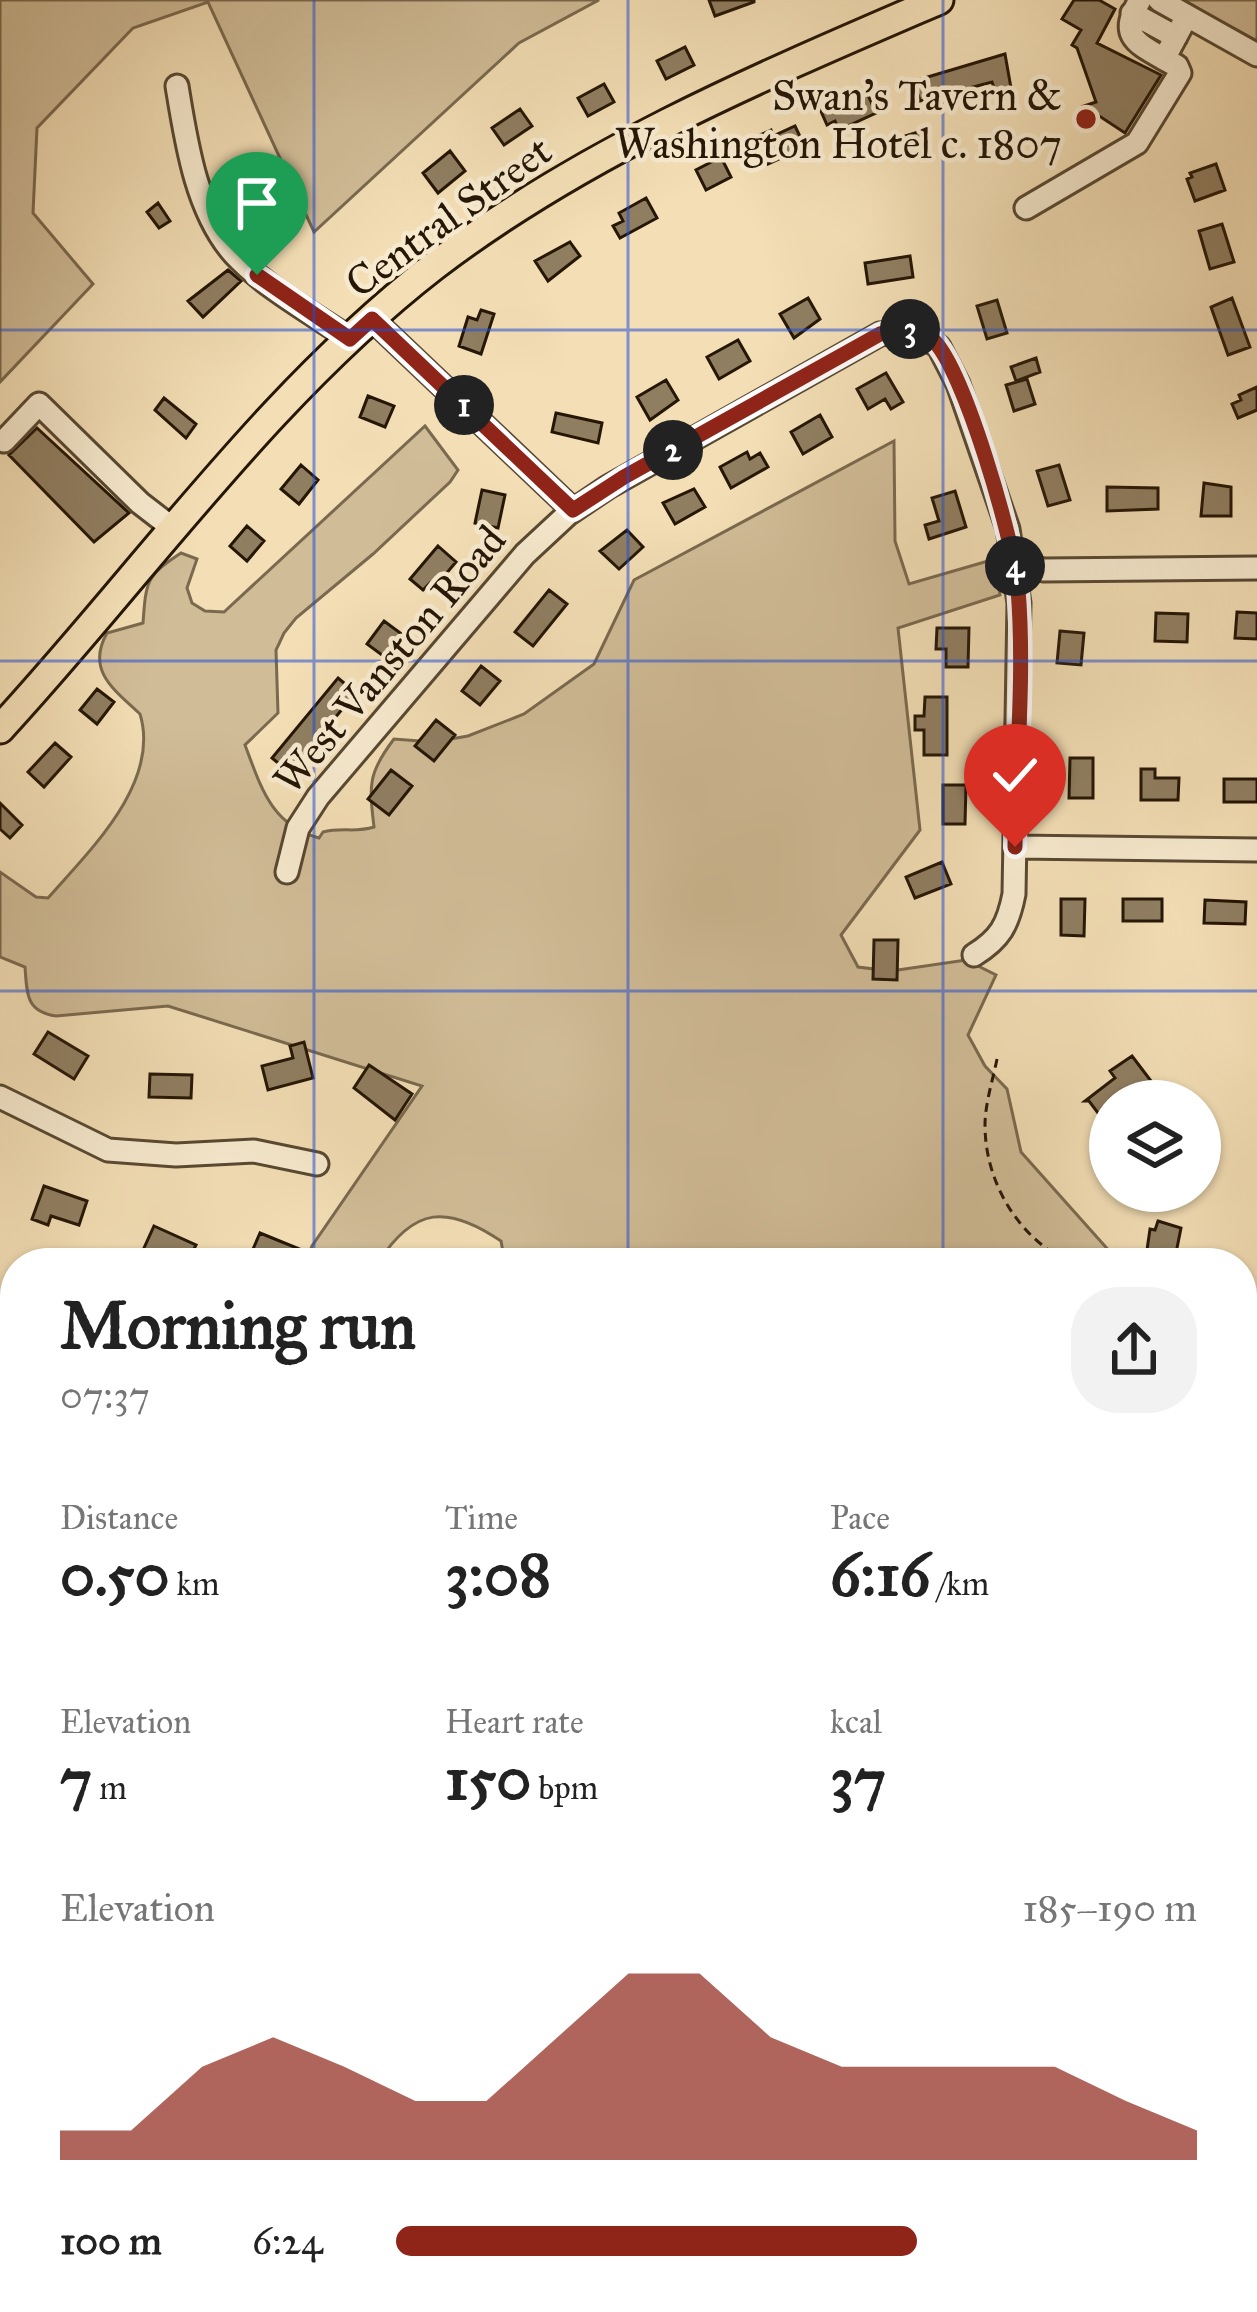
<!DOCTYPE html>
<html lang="en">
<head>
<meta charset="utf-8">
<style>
	body { margin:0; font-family:"IM FELL Great Primer",serif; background:#f2f2f2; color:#222; height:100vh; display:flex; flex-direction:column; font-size:45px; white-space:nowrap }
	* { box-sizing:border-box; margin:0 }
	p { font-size:39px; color:#767676 }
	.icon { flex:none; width:66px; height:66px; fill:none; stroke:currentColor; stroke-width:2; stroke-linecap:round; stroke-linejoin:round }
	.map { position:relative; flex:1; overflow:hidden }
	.drawer { position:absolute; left:0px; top:1248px; width:1257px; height:1065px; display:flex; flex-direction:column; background:#fff; border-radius:48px 48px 0 0; box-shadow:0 3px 9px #0004 }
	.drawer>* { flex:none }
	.buttons { position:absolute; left:1089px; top:1080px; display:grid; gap:24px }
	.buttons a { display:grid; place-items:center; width:132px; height:132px; border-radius:50%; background:#fff; box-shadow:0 3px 9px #0004; font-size:60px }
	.pin { position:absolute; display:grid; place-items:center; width:102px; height:102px; color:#fff; margin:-123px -51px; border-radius:50% 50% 50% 0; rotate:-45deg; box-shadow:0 0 12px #0007 }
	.pin .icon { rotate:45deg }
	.km { position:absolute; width:60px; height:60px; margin:-30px; border-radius:50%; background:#222; color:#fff; font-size:33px; line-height:60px; text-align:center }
	.round { display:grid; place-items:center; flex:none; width:126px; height:126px; border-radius:48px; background:#f2f2f2 }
	.headline { display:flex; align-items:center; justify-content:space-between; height:204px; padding:0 60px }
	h1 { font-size:66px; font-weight:700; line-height:90px }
	.figures { display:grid; grid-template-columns:repeat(3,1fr); gap:18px; height:204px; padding:12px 60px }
	.figures div { display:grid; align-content:center }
	.figures b { font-size:60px; font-weight:700 }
	.figures small { font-size:33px; font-weight:400 }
	.figures p { font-size:33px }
	.chart { height:336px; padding:24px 60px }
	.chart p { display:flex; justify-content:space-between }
	.chart svg { width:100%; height:216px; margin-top:12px; fill:#8f2418; opacity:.7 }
	ul { padding:0 60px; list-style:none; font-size:39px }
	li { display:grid; grid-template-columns:192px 144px 1fr; align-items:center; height:90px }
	li i { height:30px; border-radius:15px; background:#8f2418 }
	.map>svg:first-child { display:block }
	.green { fill:#d0bc97; stroke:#7a694e; stroke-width:3 }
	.building { fill:#907e61; stroke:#251606; stroke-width:3 }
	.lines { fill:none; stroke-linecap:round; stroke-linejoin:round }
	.minor-casing { stroke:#584832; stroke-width:27 }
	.major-casing { stroke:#251606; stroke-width:33 }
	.path { stroke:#251606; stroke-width:3; stroke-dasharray:9 6; stroke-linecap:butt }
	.minor { stroke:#f7eacf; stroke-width:21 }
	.major { stroke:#f3deb5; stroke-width:27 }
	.route-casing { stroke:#fff; stroke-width:24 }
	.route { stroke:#8f2418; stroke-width:15 }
	.grid { fill:none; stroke:#1d4ed8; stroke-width:3; stroke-opacity:0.55 }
	.poi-dot { fill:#8f2418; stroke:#f7eacf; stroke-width:4.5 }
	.labels { text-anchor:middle; stroke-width:9; stroke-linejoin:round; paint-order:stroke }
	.poi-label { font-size:42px; fill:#251606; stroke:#f7eacf; text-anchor:end }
	.street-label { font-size:42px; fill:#251606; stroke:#f7eacf }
</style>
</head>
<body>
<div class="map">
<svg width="1257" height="2312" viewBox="0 0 1257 2312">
	<rect width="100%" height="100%" fill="#f3deb5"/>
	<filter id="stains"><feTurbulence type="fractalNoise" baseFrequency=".00167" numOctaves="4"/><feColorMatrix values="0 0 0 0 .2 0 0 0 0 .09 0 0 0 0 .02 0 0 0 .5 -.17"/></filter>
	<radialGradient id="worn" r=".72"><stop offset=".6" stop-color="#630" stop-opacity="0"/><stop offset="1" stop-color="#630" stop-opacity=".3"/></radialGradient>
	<path class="green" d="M0 0H599L519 43 314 232 208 2 133 28 37 128 33 213 93 284 0 382Z
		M1181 0H1257V41Z
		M425 426 458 470 450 482 373 554 296 618 284 633 276 650 278 713 245 745C261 787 271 825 319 838L323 832C342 827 356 833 374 827 369 785 368 773 394 739L433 742 468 736 524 714 594 664 634 580 894 441 895 541 909 584 995 559 1000 595 898 628 920 830 841 935 858 967 891 971 966 960 996 975 968 1035 985 1066 1007 1089 1021 1152 1120 1263H505L501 1241C448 1205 414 1206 378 1263H305L312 1246 422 1086 168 1006 56 1016C26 1012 27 994 25 967L0 957V872L36 897 48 898C89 851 161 783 140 714 113 689 86 670 107 633L143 623C146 581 146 576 181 553L197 559 187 588 192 603 205 611 224 612Z
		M1242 1363 1254 1373 1257 1381V2312H1145L1144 2298H1242Z
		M184 2298H316L318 2312H186Z
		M574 2298 613 2305 622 2312H522Z"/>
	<path class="building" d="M709 0H754V2L715 16Z
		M1074 0H1099L1115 9 1097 43 1161 75 1125 133 1084 106 1096 102 1077 48 1072 45 1081 30 1062 19Z
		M685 47 694 65 666 79 657 61Z
		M1005 54 1011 88 996 93 992 82 920 101 914 81Z
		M604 84 614 102 588 116 578 98Z
		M867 93 876 113 839 130 835 121 827 125 820 109 853 94 855 98Z
		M520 109 532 126 504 145 492 128Z
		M795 126 805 147 768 164 756 137 771 130 773 136Z
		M921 131 928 151 909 158 902 137Z
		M450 151 465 171 438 193 423 173Z
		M721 157 731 177 706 190 696 170Z
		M1216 164 1225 190 1195 201 1187 179 1192 177 1190 173Z
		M646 198 657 218 620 238 613 226 623 221 619 213Z
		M158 203 170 221 159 228 147 212Z
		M1222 224 1234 262 1210 269 1199 231Z
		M570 242 580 256 548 281 535 261Z
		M910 256 913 277 868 284 865 263Z
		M228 270 241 281 203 317 188 301Z
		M808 298 820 319 794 338 780 314Z
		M1232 298 1250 347 1228 355 1211 307Z
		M997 300 1007 333 987 339 977 306Z
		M481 310 494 314 481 354 459 346 468 317 477 320Z
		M738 340 750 361 719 379 707 357Z
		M1036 358 1040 372 1016 381 1011 367Z
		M886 373 903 402 891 409 885 399 868 409 857 389Z
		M1027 379 1035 404 1014 411 1006 385Z
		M666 380 678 400 650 420 637 397Z
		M1257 387V410L1238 418 1232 404 1241 400 1239 395Z
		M368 396 394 406 385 427 360 417Z
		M164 398 196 424 186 438 155 410Z
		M556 413 602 423 598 443 552 432Z
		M820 415 832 437 803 454 791 432Z
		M37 428 129 513 94 542 9 455Z
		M747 452 750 459 760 453 768 467 731 488 720 467Z
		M301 465 318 480 299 504 281 489Z
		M1059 465 1070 500 1048 506 1037 471Z
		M1204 483 1231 487V516H1201Z
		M1107 487 1158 488V509L1107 511Z
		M694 489 705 507 675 524 663 503Z
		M482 490 505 495 498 528 475 523Z
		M955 491 966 527 929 539 925 525 939 521 932 498Z
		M247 526 264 541 247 561 230 546Z
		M627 530 643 547 619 569 600 551Z
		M438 546 456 562 435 587 430 583 423 590 410 579Z
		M549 590 567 604 533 646 515 632Z
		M1237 612 1257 613V639L1235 638Z
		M1156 613 1188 614 1187 642 1155 641Z
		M384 621 403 635 386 658 367 644Z
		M937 628H969L968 667H946V649H936Z
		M1060 631 1084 633 1081 665 1057 663Z
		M481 666 500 681 480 705 462 691Z
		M338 678 356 693 289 772 272 758Z
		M97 689 114 702 97 724 80 710Z
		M925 697H947V755H924V730H915V716H924Z
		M436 720 455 735 434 761 415 746Z
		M55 743 71 757 44 787 28 772Z
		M1070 758H1093V798H1069Z
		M1141 769H1155V778H1179L1178 800H1141Z
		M391 770 412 786 389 815 368 799Z
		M1224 779H1257V802H1224Z
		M943 785H966L965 824H943Z
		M0 803 22 825 10 838 0 829Z
		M942 862 951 884 915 898 906 877Z
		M1061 899H1085L1084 936 1061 935Z
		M1123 899H1162V921H1123Z
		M1205 900 1246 902 1245 924 1204 923Z
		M874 940H898L897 980 873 979Z
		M48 1032 88 1056 74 1079 34 1054Z
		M304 1042 313 1078 268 1090 262 1066 293 1058 290 1046Z
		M1132 1056 1151 1081 1124 1101H1110V1129L1089 1101H1085L1115 1078 1110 1071Z
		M369 1065 412 1094 395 1120 354 1088Z
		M150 1074 192 1075 191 1098 149 1097Z
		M44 1186 87 1201 79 1225 51 1216 48 1225 32 1219Z
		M1158 1221 1181 1228 1176 1253 1166 1251 1168 1263H1150L1146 1257 1150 1229 1155 1230Z
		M154 1226 196 1245 187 1263H176L144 1248Z
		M260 1233 302 1250 296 1263H247Z
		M0 1321 15 1324V1352L0 1350Z
		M0 1886 15 1892V1920L0 1914Z
		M382 2298H435V2312H382Z"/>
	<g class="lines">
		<g class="minor-casing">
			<path id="minor" d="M1140 0C1119 35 1134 42 1164 59L1187 16
				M1159 0 1257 55
				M1132 13 1176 37
				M177 86C186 141 196 212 235 255 267 289 312 313 350 339
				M1026 208 1137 143 1180 73 1177 66 1164 59
				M372 319 573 510
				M4 441 39 404 140 503 175 530
				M1015 564 1044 570 1257 568
				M1015 847 1257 850
				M287 872 298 828 318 797 525 554 568 514 608 487 880 334 915 330 939 347 958 384 1008 529 1019 603 1014 894C1008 925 1000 939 974 955
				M0 1097 108 1150 176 1155 254 1151 317 1164
				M0 1400 15 1403
				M0 1979 15 1978
				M699 2298 700 2312
				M985 2312 986 2298"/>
		</g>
		<g class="major-casing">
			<path id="major" d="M0 729C143 574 266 396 434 266 586 150 765 75 939 0"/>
		</g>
		<path class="path" d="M997 1059C993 1079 985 1104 985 1125 985 1183 1019 1239 1071 1263"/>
		<use href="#minor" class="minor"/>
		<use href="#major" class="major"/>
	</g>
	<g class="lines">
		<g class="route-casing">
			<path id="route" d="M257 275 350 339 372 319 573 510 624 477 880 334C898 327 917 326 932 339 963 365 1015 545 1018 589 1025 674 1016 762 1015 847"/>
		</g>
		<use href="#route" class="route"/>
	</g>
	<path class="grid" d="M314 0V1263M628 0V1263M943 0V1263M0 330H1257M0 661H1257M0 991H1257M0 1321H15M1242 1321H1257M0 1651H15M1242 1651H1257M0 1982H15M1242 1982H1257M314 2298V2312M628 2298V2312M943 2298V2312"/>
	<circle class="poi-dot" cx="1086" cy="119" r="12"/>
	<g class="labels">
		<g class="poi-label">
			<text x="1062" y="110">Swan's Tavern &amp;<tspan x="1062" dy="48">Washington Hotel c. 1807</tspan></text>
		</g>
		<g class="street-label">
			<text transform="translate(448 216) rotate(-36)" y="15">Central Street</text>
			<text transform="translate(389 659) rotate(-50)" y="15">West Vanston Road</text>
		</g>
	</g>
	<rect width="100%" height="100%" filter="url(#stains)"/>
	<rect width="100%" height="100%" fill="url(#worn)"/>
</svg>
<div class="buttons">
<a><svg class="icon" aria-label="layers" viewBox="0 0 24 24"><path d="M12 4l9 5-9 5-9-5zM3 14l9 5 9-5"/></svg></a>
</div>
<div class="pin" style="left:257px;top:275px;background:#1e9e55"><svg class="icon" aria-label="arrive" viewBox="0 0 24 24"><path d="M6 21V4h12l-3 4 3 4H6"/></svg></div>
<div class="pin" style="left:1015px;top:847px;background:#d93025"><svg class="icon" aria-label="check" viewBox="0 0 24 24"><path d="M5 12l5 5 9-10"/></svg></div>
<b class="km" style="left:464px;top:405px">1</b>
<b class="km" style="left:673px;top:450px">2</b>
<b class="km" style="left:910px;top:329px">3</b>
<b class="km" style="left:1015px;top:566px">4</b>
<section class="drawer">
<div class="headline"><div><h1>Morning run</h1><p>07:37</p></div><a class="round"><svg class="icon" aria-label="share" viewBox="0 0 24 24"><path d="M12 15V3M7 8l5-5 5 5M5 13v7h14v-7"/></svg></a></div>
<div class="figures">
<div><p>Distance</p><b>0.50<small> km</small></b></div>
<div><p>Time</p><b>3:08</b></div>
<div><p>Pace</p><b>6:16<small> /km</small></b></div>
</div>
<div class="figures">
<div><p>Elevation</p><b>7<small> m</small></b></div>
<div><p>Heart rate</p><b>150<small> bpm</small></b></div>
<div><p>kcal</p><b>37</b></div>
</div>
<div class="chart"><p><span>Elevation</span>185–190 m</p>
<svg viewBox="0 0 160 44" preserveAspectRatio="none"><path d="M0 44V38L10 38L20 25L30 19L40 25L50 32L60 32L70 19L80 6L90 6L100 19L110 25L120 25L130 25L140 25L150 32L160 38V44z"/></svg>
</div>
<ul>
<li><b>100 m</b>6:24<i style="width:65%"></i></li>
</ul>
</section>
</div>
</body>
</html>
